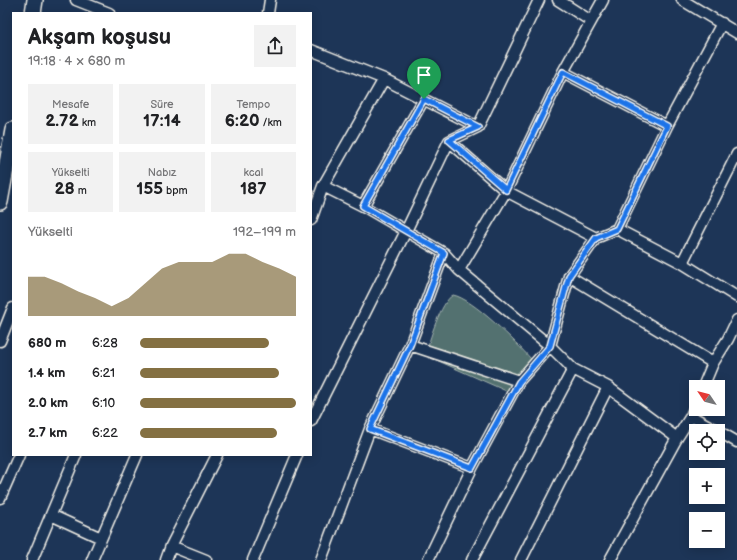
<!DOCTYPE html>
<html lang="tr">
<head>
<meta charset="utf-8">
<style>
	body { margin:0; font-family:"Balsamiq Sans",sans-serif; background:#f2f2f2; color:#202124; height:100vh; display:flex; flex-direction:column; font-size:15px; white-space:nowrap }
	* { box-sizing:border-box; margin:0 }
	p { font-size:13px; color:#757577 }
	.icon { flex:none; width:22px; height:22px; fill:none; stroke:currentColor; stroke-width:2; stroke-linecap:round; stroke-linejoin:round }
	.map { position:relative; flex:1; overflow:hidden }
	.details { position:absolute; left:12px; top:12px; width:300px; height:444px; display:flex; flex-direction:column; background:#fff; border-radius:0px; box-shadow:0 2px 10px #0003 }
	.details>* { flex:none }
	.needle { width:26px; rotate:305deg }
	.tools { position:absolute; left:689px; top:380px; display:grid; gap:8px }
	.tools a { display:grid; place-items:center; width:36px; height:36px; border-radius:0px; background:#fff; box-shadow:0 2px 10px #0003; font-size:20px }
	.pin { position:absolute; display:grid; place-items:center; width:34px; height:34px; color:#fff; margin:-41px -17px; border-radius:50% 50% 50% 0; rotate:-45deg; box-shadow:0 0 4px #0007 }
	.pin .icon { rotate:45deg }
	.round { display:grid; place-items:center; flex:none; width:42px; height:42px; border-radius:0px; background:#f2f2f2 }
	.head { display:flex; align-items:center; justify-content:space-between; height:68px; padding:0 16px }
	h1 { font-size:22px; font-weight:700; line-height:30px }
	.figures { display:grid; grid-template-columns:repeat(3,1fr); gap:6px; height:68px; padding:4px 16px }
	.figures div { display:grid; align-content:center; border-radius:0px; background:#f2f2f2; text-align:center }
	.figures b { font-size:17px; font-weight:700 }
	.figures small { font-size:11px; font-weight:400 }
	.figures p { font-size:11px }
	.chart { height:112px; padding:8px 16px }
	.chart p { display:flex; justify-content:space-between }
	.chart svg { width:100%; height:72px; margin-top:4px; fill:#847042; opacity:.7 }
	ul { padding:0 16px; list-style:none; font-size:13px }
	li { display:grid; grid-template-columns:64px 48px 1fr; align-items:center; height:30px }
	li i { height:10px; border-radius:5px; background:#847042 }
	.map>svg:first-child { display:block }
	.green { fill:#527170; stroke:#a3b1ac }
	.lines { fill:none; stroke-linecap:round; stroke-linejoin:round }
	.street-casing { stroke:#f4f1e8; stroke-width:13 }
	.secondary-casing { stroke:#f4f1e8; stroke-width:18 }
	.street { stroke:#1d3557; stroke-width:10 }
	.secondary { stroke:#1d3557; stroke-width:15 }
	.route-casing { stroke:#fff; stroke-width:8 }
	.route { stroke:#1a73e8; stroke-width:5 }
</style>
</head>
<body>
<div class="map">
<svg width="737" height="560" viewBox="0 0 737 560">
	<rect width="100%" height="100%" fill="#1d3557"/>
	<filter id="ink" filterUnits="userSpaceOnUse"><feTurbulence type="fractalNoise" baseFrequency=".025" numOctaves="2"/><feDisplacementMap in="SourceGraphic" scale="8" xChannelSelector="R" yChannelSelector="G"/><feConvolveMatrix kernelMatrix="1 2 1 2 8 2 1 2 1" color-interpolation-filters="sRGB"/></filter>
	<g filter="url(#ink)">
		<path class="green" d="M453 295C472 298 517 343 531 359L513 394 425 355C430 340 440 303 453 295Z"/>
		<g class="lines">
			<g class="street-casing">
				<path id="street" d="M76 0 109 13
					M558 0 591 21
					M682 0 737 33
					M268 13 270 0
					M311 50 384 79 478 127
					M563 72 667 126
					M449 141 506 191 596 238 617 229 682 263 737 297
					M323 186 363 206 444 253 459 270 550 346 573 369 608 387 677 438
					M363 206 424 99
					M311 220 323 186 384 79
					M617 229 667 126 722 23
					M682 263 737 154
					M459 270 506 191 563 72 603 0
					M569 276 713 363
					M0 341 13 308
					M410 345 519 381
					M703 387 713 363 728 339 737 320
					M691 416 718 431
					M311 421 406 231 449 141 478 127 539 0
					M370 429 472 468
					M718 431 737 442
					M0 498 19 455
					M51 515 101 538
					M171 546 206 560
					M32 560 76 455
					M92 560 137 455
					M166 560 171 546 217 455
					M253 560 297 455
					M321 560 370 429 410 345 444 253
					M428 560 472 468 519 381 550 346 569 276 596 238
					M472 560 573 369
					M521 560 608 387
					M610 560 677 438 691 416 696 404"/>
			</g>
			<g class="secondary-casing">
				<path id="secondary" d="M33 13 35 0
					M0 202 13 130"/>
			</g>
			<use href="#street" class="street"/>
			<use href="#secondary" class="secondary"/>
		</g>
	</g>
	<g class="lines" filter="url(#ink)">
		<g class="route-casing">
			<path id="route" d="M563 72 667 126 617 229 596 238 569 276 550 346 519 382 472 468 370 429 410 345 444 253 363 206 424 99 478 127 449 140 506 190Z"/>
		</g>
		<use href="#route" class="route"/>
	</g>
</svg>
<div class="tools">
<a><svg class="needle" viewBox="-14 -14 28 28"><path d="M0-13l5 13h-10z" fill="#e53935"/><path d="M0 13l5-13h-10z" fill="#757577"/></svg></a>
<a><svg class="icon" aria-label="locate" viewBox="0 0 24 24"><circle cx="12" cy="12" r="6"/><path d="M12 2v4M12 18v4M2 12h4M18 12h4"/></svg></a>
<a>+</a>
<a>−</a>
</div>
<div class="pin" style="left:424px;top:99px;background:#1e9e55"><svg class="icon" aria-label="arrive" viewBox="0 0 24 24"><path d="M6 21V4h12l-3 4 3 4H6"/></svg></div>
<section class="details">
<div class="head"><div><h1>Akşam koşusu</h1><p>19:18 · 4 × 680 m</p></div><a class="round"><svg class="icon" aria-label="share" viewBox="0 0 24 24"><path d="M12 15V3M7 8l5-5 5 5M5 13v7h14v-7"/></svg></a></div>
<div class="figures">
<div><p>Mesafe</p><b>2.72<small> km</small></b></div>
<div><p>Süre</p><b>17:14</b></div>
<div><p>Tempo</p><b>6:20<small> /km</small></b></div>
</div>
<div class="figures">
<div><p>Yükselti</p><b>28<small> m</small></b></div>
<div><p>Nabız</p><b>155<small> bpm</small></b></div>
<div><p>kcal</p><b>187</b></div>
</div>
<div class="chart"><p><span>Yükselti</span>192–199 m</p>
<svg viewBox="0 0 160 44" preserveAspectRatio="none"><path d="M0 44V20L10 20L20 24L30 29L40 33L50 38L60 33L70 24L80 15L90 11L100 11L110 11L120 6L130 6L140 11L150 15L160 20V44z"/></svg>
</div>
<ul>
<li><b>680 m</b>6:28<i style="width:83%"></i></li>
<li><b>1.4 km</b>6:21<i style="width:89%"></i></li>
<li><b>2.0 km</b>6:10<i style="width:100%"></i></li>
<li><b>2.7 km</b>6:22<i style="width:88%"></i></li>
</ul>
</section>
</div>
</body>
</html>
